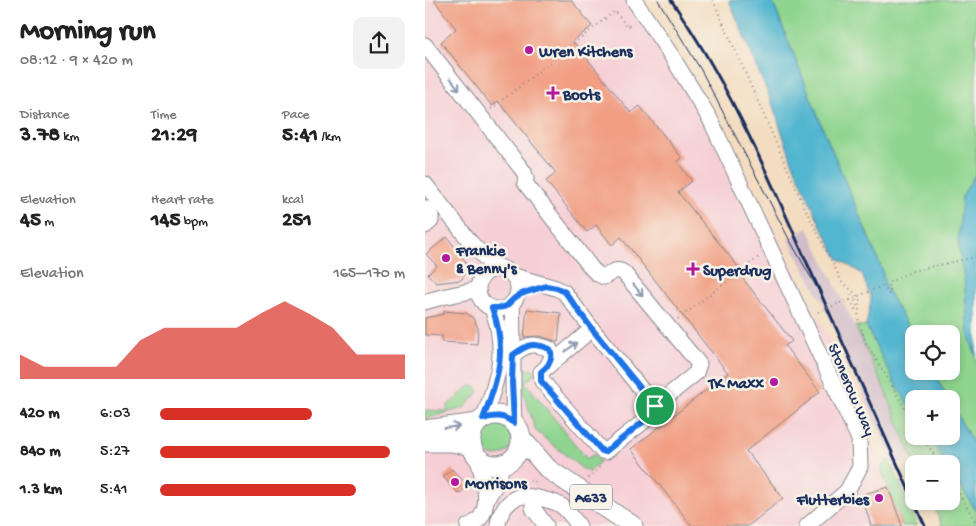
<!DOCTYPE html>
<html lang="en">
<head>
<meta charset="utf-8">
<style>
	body { margin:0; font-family:"Gochi Hand",sans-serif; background:#f2f2f2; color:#222; height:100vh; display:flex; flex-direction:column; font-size:19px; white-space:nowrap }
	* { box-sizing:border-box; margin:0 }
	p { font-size:16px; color:#767676 }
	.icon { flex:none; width:28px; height:28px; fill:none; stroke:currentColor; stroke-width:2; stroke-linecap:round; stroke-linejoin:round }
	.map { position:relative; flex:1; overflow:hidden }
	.drawer { display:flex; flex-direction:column; background:#fff; width:425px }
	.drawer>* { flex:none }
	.controls { position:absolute; left:480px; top:325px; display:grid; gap:10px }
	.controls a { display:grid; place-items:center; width:55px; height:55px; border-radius:10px; background:#fff; box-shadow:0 2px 8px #0003; font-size:25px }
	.pin { position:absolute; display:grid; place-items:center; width:42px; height:42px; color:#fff; margin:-21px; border:2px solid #fff; border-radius:50%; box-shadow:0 1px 5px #0007 }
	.round { display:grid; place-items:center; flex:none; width:52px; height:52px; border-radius:10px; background:#f2f2f2 }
	.head { display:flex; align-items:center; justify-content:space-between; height:85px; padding:0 20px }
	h1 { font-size:28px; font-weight:700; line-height:38px }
	.stats { display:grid; grid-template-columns:repeat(3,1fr); gap:8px; height:85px; padding:5px 20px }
	.stats div { display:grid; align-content:center }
	.stats b { font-size:21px; font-weight:700 }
	.stats small { font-size:14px; font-weight:400 }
	.stats p { font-size:14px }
	.chart { height:140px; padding:10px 20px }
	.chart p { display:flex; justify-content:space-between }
	.chart svg { width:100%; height:90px; margin-top:5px; fill:#d93025; opacity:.7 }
	ul { padding:0 20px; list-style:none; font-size:16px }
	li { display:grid; grid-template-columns:80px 60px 1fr; align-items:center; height:38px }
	li i { height:12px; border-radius:6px; background:#d93025 }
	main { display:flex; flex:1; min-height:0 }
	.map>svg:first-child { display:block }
	.built { fill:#f6cfd6 }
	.industrial { fill:#d1bdc9 }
	.green { fill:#8fd58f; stroke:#558276 }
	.water { fill:#52b6d0; stroke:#367297 }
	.building { fill:#f19e83 }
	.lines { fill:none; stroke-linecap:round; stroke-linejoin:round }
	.minor-casing { stroke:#87868e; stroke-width:17 }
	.major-casing { stroke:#87868e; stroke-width:21 }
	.path { stroke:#87868e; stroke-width:2; stroke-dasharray:1 4; stroke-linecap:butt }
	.minor { stroke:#fff; stroke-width:15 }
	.major { stroke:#fff; stroke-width:19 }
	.tram { stroke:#1b2f5e; stroke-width:1 }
	.rail { stroke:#1b2f5e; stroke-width:3 }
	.path-bridge { stroke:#87868e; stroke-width:2; stroke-dasharray:1 4; stroke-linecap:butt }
	.oneway { stroke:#8d97ae }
	.route-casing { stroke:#fff; stroke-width:10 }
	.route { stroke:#1a73e8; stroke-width:6 }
	.poi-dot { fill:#b5179e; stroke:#f7f3e8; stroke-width:2 }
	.labels { text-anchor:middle; stroke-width:5; stroke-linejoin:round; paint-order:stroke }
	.shield { fill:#f7f3e8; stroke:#5d6a87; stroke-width:1 }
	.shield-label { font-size:15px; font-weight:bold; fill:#1b2f5e }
	.poi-label { font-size:16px; font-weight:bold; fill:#1b2f5e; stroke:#f7f3e8; text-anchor:start }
	.street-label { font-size:16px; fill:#1b2f5e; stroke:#f7f3e8 }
</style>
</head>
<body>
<main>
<section class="drawer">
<div class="head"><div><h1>Morning run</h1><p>08:12 · 9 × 420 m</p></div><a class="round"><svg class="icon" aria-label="share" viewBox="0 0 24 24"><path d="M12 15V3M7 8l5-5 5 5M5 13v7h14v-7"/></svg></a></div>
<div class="stats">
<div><p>Distance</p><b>3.78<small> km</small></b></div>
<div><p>Time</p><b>21:29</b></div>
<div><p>Pace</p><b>5:41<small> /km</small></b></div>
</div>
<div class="stats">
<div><p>Elevation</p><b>45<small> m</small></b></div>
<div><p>Heart rate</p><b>145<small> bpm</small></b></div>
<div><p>kcal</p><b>251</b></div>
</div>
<div class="chart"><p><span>Elevation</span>165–170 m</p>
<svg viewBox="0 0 160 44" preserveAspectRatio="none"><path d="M0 44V32L10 38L20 38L30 38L40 38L50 25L60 19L70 19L80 19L90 19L100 12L110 6L120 12L130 19L140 32L150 32L160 32V44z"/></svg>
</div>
<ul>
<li><b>420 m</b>6:03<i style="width:62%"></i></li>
<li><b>840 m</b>5:27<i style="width:94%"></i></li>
<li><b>1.3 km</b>5:41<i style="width:80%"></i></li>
</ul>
</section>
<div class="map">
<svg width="551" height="526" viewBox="0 0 551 526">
	<rect width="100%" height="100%" fill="#f7f3e8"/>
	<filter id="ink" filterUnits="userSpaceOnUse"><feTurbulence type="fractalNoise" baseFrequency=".02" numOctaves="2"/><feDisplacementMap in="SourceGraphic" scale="10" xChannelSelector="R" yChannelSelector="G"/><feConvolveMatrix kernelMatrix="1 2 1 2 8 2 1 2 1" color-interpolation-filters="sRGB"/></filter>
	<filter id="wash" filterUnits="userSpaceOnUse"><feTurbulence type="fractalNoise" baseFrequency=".0096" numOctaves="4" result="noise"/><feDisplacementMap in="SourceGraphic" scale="20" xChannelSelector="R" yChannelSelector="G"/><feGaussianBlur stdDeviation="1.12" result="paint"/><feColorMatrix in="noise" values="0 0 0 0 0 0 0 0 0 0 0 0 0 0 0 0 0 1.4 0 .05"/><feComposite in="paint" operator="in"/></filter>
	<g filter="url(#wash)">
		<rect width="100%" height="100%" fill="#f3dcbf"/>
		<path class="built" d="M0 0H218L297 125 400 330 457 466V471L477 526H0Z"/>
		<path class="industrial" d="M383 228 460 390 487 456 469 464 398 303 363 239Z"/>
		<path class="green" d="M347 0H551V173L537 197 540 287 543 333 551 356V448L526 404V399H523L508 371H526V334H489V337L460 286 457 269 397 126Z
			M430 326H441L472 387 489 413V436H504L521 464H490L460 390Z
			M98 369 109 370 110 374 100 382 162 459 169 454 175 462 164 472 159 470 111 431 99 394 97 371Z
			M45 386 51 387 54 392 39 408 0 419V410L22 411 23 405Z
			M55 440a16 16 0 1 1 32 0a16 16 0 1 1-32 0Z
			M464 459 493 526H477L457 471V466Z
			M526 471 551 511V526H517L507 501H526Z"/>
		<path class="water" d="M304 0H347L397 126 457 269 460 286 489 337V371H508L523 399H489V413L472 387 441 326 446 299 437 274 413 258 395 224 366 159 348 106Z
			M551 173V356L543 333 540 287 533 241 537 197Z
			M526 404 551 448V511L526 471V464H521L504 436H526Z"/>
		<g id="blocks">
			<path class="building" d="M9 0H146L167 26 148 41 206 113 215 106 257 158 252 162 267 181 253 192 314 268 311 270 367 341 360 346 395 392 321 451 358 498 323 526H267L206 449 303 373 196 237 187 245 171 225 162 232 121 181 131 173 73 101 67 106 16 42 31 29Z
				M22 237 41 262 42 271 36 280 11 283 3 274 12 266 1 254Z
				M102 309 136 313 133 342 115 336 99 337Z
				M19 311 41 313 48 318 53 328 52 344 17 342V336L0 335V318L19 314Z
				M27 469 43 486 34 494 18 477Z
				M463 487 477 526H446L439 503 442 501 439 494Z"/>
		</g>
	</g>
	<g filter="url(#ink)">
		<use href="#blocks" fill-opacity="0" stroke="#87868e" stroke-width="1"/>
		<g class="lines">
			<g class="minor-casing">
				<path id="minor" d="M209 0 246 55 285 119 434 439 435 467 422 491 382 526
					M0 45 99 172 101 178 100 183 168 270 173 274 179 277C187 273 191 267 199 273L274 364 271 373 230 406
					M0 184 47 244 65 263 79 269
					M0 208 6 216V221L0 226
					M53 289a20 20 0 1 1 40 0a20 20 0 1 1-40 0Z
					M89 276 131 288 139 292 167 329 230 406 228 414 180 452 177 451 117 381 116 372 167 329
					M0 302C17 296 35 294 53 289
					M87 303C89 343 87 383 89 423
					M88 355C102 344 107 342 125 349L127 356 122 367
					M58 419C73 379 83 350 67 308
					M61 500 73 481 77 465
					M43 526C72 517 58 478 52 456
					M73 526C73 514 84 498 97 496 102 496 108 497 113 498
					M121 526 108 508V503L113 498C138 503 139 506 154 526"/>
			</g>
			<g class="major-casing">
				<path id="major" d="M46 440a25 25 0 1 1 50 0a25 25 0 1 1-50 0Z
					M0 430 53 423
					M96 438 123 469 208 526
					M0 442H26L47 446"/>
			</g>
			<path class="path" d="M288 0 379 206 417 282 431 294 435 301 433 318 440 341 489 423
				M66 109 190 11 202 27 208 23
				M459 285 463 294 466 293 463 283 487 271 551 257
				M425 300 430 309 433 307 429 298
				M415 303 425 300 427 291
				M253 319 334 257
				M497 436 515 464
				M163 478 174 469 176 464
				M526 481 551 522
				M95 482 99 480 114 482"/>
			<use href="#minor" class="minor"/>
			<use href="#major" class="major"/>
			<path class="tram" d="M233 0 276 70 363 237 397 297"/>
			<path class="rail" d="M246 0C299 76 337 161 374 245 416 339 458 432 500 526"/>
			<path class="path-bridge" d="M429 298 459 285
				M393 312 415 303"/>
		</g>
		<defs><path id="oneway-shaft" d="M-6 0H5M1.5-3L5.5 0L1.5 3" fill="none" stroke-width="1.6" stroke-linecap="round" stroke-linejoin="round" transform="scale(1.25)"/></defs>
		<g class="oneway">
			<use href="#oneway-shaft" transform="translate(30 84) rotate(52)"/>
			<use href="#oneway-shaft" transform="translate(213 290) rotate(51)"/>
			<use href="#oneway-shaft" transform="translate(146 347) rotate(-40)"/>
			<use href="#oneway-shaft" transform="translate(27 427) rotate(-7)"/>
		</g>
	</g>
	<g class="lines" filter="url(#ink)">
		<g class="route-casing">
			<path id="route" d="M121 286 132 288 140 292 167 329 230 406 228 414 180 452 177 451 116 381V372C124 366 129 359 125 349 107 342 103 344 88 355L87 382 89 423C78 415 70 415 58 419 73 379 83 350 67 308 88 308 80 303 94 295 102 291 112 289 121 286Z"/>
		</g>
		<use href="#route" class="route"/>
	</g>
	<g class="poi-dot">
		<circle cx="104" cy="50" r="5"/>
		<path d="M125.5 85.5h5v5h5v5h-5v5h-5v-5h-5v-5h5z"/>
		<circle cx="21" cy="258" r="5"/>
		<path d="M265.5 261.5h5v5h5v5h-5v5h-5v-5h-5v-5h5z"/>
		<circle cx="349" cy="382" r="5"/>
		<circle cx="30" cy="482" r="5"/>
		<circle cx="454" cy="498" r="5"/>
	</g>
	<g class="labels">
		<rect class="shield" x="145" y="484.5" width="42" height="25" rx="4"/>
		<g class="shield-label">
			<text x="166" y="502">A633</text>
		</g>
		<g class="poi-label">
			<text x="114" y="56">Wren Kitchens</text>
			<text x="138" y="99">Boots</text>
			<text x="31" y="255">Frankie<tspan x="31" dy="18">&amp; Benny's</tspan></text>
			<text x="278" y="275">Superdrug</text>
			<text x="339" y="388" text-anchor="end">TK Maxx</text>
			<text x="40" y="488">Morrisons</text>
			<text x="444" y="504" text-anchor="end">Flutterbies</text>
		</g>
		<g class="street-label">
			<text transform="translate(428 389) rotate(67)" y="6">Stonerow Way</text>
		</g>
	</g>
</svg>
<div class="controls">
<a><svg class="icon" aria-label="locate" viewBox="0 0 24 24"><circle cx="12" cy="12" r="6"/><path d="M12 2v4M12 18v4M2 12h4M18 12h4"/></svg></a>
<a>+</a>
<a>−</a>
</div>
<div class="pin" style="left:230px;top:406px;background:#1e9e55"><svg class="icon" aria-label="arrive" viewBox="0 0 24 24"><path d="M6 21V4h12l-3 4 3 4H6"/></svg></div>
</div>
</main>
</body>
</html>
